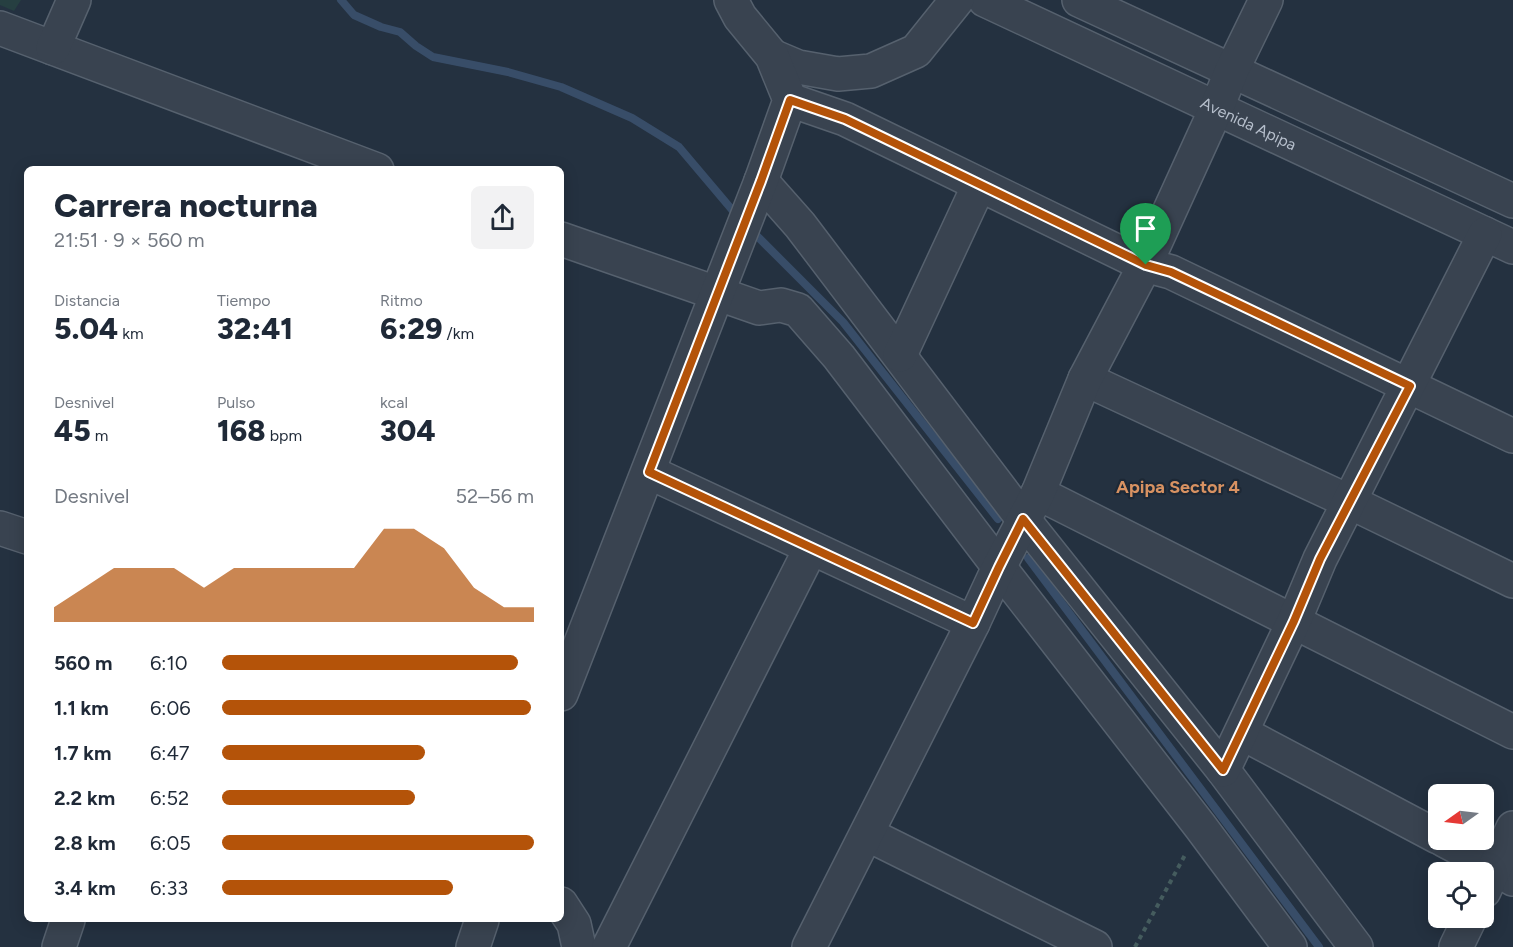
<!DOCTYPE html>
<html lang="es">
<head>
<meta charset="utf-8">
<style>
	body { margin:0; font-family:Figtree,sans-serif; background:#f2f2f3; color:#1f2937; height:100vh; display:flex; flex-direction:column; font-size:22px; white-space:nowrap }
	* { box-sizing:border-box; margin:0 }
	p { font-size:20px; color:#747a83 }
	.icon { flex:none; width:33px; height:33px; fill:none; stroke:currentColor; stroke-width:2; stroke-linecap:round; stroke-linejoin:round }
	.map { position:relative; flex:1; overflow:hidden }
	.sheet { position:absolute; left:24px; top:166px; width:540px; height:756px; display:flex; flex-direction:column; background:#fff; border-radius:9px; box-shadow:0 3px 15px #0003 }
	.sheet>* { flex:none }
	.needle { width:39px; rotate:256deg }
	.fabs { position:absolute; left:1428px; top:784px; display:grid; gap:12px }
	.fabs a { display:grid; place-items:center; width:66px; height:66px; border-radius:9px; background:#fff; box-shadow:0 3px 15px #0003; font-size:30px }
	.pin { position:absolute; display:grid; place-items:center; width:51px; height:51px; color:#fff; margin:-62px -26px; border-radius:50% 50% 50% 0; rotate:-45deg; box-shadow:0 0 6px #0007 }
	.pin .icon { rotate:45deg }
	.round { display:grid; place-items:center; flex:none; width:63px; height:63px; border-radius:9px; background:#f2f2f3 }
	.head { display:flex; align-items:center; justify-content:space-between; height:102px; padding:0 30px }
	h1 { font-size:33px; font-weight:800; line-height:45px }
	.figures { display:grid; grid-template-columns:repeat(3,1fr); gap:9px; height:102px; padding:6px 30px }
	.figures div { display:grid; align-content:center }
	.figures b { font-size:30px; font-weight:800 }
	.figures small { font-size:16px; font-weight:400 }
	.figures p { font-size:16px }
	.chart { height:168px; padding:12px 30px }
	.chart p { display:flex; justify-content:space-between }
	.chart svg { width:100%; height:108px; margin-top:6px; fill:#b45309; opacity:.7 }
	ul { padding:0 30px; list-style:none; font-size:20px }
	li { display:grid; grid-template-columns:96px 72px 1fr; align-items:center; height:45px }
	li i { height:15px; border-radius:8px; background:#b45309 }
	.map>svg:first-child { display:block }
	.green { fill:#263f41 }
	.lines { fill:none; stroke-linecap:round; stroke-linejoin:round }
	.stream { stroke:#384d68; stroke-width:8 }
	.minor-casing { stroke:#56616e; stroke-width:36 }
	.path { stroke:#455c5e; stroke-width:4; stroke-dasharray:4.5 4.5; stroke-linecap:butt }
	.minor { stroke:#394350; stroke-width:33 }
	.route-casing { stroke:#fff; stroke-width:12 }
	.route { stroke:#b45309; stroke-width:8 }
	.labels { text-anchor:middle; stroke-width:4.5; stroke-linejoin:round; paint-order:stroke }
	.street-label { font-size:16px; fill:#b5becb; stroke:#1d2835 }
	.neighbourhood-label { font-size:18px; font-weight:bold; fill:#d89262; stroke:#1d2835 }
</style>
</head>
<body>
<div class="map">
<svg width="1513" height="947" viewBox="0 0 1513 947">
	<rect width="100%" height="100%" fill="#243140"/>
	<path class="green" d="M0 0H21L14 11 0 5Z"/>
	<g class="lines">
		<path class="stream" d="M341 0 354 15 381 27 400 32 416 46 433 57 508 72 561 87 632 118 679 147 739 218
			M750 229 843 322 998 519
			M1028 558 1319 947"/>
		<g class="minor-casing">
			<g id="minor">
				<path id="s1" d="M985 0 1513 247"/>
				<path d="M1079 0 1513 201"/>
				<path d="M0 28 377 170"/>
				<path d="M53 48 74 0"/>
				<path d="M772 56 798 67 838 74 871 71 916 51 957 0"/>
				<path d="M790 100 845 119 1145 265 1171 272 1513 436"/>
				<path d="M761 181 800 225 1023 519 1223 770 1356 947"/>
				<path d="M561 239 759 308 781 305 798 310 839 357 999 567 1200 826 1290 947"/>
				<path d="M900 355 979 185"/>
				<path d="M1085 379 1350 502 1513 581"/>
				<path d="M649 472 973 623"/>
				<path d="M1038 493 1513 732"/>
				<path d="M0 528 27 537"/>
				<path d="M561 694 761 181 790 100 772 56 740 17 731 0"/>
				<path d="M1242 733 1438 837"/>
				<path d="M1223 770 1294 621 1320 559 1485 234"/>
				<path d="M867 834 1095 947"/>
				<path d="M1444 840 1495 867 1513 879"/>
				<path d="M1484 891 1513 828"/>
				<path d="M561 904 574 924 579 947"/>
				<path d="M59 947 68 920"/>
				<path d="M473 947 482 920"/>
				<path d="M609 947 811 548"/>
				<path d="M809 947 973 623 999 567 1038 493 1085 379 1145 265 1217 107 1232 70 1266 0"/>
				<path d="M1456 947 1470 918"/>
			</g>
		</g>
		<path class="path" d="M1135 947 1185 855"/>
		<use href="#minor" class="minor"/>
	</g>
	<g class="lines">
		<g class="route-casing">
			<path id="route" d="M790 100 845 119 1146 265 1171 272 1410 386 1320 559 1294 621 1223 770 1023 519 999 567 973 623 649 472 761 181Z"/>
		</g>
		<use href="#route" class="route"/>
	</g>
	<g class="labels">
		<g class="street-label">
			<text dy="6" stroke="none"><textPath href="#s1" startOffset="291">Avenida Apipa</textPath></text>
		</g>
		<g class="neighbourhood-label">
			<text x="1178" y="493">Apipa Sector 4</text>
		</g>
	</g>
</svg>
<div class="fabs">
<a><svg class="needle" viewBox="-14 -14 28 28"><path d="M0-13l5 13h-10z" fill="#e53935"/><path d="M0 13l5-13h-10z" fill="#747a83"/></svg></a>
<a><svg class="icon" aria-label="locate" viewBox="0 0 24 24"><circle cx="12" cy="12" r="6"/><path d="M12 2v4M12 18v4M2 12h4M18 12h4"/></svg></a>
</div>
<div class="pin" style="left:1146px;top:265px;background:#1e9e55"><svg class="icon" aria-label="arrive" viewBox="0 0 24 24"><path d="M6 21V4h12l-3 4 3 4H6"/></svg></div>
<section class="sheet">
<div class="head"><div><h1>Carrera nocturna</h1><p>21:51 · 9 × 560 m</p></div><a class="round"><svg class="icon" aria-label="share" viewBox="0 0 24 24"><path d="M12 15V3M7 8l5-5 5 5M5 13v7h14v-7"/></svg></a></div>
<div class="figures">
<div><p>Distancia</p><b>5.04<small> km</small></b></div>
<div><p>Tiempo</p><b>32:41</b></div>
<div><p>Ritmo</p><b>6:29<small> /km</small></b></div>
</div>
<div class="figures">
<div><p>Desnivel</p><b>45<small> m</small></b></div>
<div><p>Pulso</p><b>168<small> bpm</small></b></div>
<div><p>kcal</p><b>304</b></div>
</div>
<div class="chart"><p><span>Desnivel</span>52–56 m</p>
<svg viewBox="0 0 160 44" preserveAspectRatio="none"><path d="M0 44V38L10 30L20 22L30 22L40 22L50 30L60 22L70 22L80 22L90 22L100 22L110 6L120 6L130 14L140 30L150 38L160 38V44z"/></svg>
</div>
<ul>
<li><b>560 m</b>6:10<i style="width:95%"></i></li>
<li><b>1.1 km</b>6:06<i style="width:99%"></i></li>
<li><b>1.7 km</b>6:47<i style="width:65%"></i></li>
<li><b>2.2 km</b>6:52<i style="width:62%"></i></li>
<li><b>2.8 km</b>6:05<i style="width:100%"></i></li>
<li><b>3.4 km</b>6:33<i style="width:74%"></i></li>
</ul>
</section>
</div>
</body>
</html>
